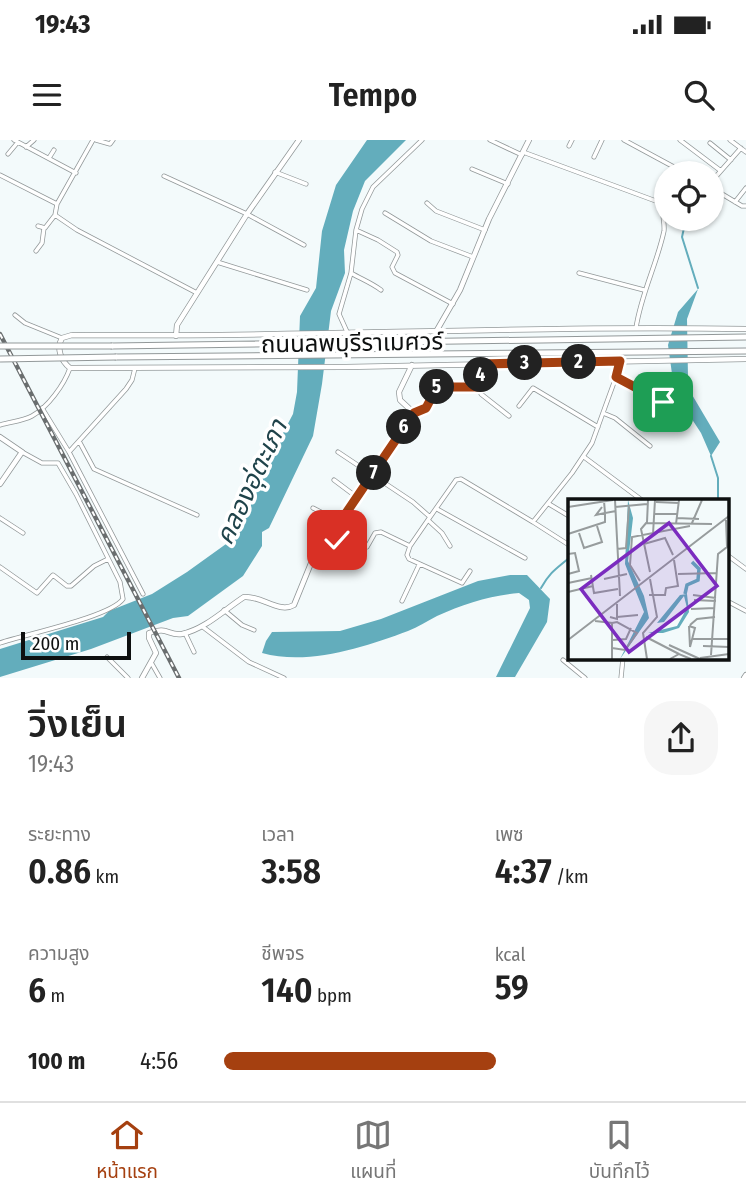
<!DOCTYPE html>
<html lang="th">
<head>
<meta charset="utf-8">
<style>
	body { margin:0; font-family:"Fira Sans Condensed","Noto Sans Thai",sans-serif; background:#f6f6f6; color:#222; height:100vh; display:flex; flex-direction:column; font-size:26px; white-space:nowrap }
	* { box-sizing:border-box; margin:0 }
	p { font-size:23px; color:#767676 }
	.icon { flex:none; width:38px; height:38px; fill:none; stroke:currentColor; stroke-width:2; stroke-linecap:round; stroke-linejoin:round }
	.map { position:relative; height:538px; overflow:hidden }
	.panel { display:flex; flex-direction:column; background:#fff; flex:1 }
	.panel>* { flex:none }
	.fabs { position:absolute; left:654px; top:21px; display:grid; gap:14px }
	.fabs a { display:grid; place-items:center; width:70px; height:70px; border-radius:50%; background:#fff; box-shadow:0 2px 5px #0004; font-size:35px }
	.scale { position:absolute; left:21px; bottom:18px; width:110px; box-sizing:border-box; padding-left:7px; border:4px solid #0e1010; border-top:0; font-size:19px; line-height:24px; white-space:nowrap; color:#0e1010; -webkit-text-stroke:5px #fff; paint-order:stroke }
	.pin { position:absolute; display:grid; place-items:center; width:60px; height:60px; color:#fff; margin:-30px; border-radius:14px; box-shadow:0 4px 10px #0006 }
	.km { position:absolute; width:35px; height:35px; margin:-18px; border-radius:50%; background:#222; color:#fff; font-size:19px; line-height:35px; text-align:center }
	.round { display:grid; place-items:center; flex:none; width:74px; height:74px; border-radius:28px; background:#f6f6f6 }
	.headline { display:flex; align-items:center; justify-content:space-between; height:119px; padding:0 28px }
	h1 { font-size:38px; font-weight:600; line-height:52px }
	.metrics { display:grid; grid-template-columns:repeat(3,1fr); gap:10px; height:119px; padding:7px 28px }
	.metrics div { display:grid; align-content:center }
	.metrics b { font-size:35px; font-weight:600 }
	.metrics small { font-size:19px; font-weight:400 }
	.metrics p { font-size:19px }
	ul { padding:0 28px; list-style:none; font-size:23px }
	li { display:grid; grid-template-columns:112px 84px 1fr; align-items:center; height:52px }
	li i { height:18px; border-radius:9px; background:#a54010 }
	.status { display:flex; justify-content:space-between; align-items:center; height:49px; padding:0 35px; background:#fff; direction:ltr }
	.status svg { height:19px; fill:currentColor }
	header { display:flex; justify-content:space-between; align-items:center; height:91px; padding:0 28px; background:#fff; font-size:32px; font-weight:600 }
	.tabs { display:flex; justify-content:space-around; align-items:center; height:98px; border-top:2px solid #e0e0e0; background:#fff; font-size:19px; color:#767676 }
	.tabs a { display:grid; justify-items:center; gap:4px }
	.tabs .selected { color:#a54010 }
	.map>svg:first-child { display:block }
	.water { fill:#63adbc }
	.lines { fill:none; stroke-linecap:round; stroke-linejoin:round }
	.stream { stroke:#63adbc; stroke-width:2 }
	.street-casing { stroke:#929899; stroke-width:5 }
	.secondary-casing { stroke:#929899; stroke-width:6 }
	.primary-casing { stroke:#929899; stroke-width:7 }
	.street { stroke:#fff; stroke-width:3.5 }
	.secondary { stroke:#fff; stroke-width:4.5 }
	.primary { stroke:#fff; stroke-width:5 }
	.rail-casing { stroke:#6a6e6f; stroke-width:4.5 }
	.rail { stroke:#fff; stroke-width:2; stroke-dasharray:5; stroke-linecap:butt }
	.primary-bridge-casing { stroke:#929899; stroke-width:7; stroke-linecap:butt }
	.primary-bridge { stroke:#fff; stroke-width:5 }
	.route-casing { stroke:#fff; stroke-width:14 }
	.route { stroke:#a54010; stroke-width:9 }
	.labels { text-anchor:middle; stroke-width:7; stroke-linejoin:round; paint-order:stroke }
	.street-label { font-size:24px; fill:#0e1010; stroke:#fff }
	.water-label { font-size:26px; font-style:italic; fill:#1f434a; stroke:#fff }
	.inset-river { fill:none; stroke:#63adbc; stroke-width:3.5 }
	.inset-road { fill:none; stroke:#979c9d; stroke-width:2 }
	.view { fill:#7b2cbf; fill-opacity:0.15; stroke:#7b2cbf; stroke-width:3.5 }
	.inset-edge { fill:none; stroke:#0e1010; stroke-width:3.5 }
</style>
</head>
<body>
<div class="status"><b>19:43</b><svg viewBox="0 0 49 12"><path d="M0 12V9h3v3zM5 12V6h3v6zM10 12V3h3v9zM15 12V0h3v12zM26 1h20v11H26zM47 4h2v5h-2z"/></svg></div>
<header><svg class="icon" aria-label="menu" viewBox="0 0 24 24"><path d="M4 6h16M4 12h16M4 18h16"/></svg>Tempo<svg class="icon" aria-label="search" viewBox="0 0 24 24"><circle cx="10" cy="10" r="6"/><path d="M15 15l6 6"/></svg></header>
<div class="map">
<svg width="746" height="538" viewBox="0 0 746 538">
	<rect width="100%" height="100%" fill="#f3fafb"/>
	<path class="water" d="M367 0H406L365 41 353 71 344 110 345 133 331 171 322 244 313 296 269 388 262 392V406L243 436 188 476 173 478 91 509 0 537V509L103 477 109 471 152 454 187 432 226 404 243 384 272 314 293 274 297 252 300 176 316 148 322 91 336 45Z
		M698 149 687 179 688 238 691 253 720 302 711 316 701 293 678 258 673 241 668 205 678 172Z
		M510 435H527L550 459 547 482 515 537H496L530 468 529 460 519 453C491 455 463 464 437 476 427 481 418 487 408 491 365 507 308 526 262 513L266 501 272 492 340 491 381 479 478 441Z"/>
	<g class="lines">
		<path class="stream" d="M686 79 682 97 698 148
			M711 316 718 338V361
			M541 448C550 432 556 429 569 418"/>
		<g class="street-casing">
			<path id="street" d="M14 0 76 33
				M93 0 57 64 55 75 77 90 197 153
				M96 0 110 4 113 0
				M490 0 522 15
				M624 0 685 33
				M680 0 721 31
				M730 0 746 12
				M710 3 731 20
				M569 6 572 0
				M26 7 34 0
				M523 12 664 64C661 75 665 82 664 91 657 124 641 154 636 188
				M8 14 18 2
				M594 17 602 0
				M49 18 54 10
				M472 29 508 44
				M275 32 306 44
				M0 35 57 64
				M164 36 247 74 304 105
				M712 41 741 8
				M712 48 742 66H746
				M735 62 746 48
				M427 63 436 71 485 90
				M385 73 431 101 473 117
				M38 86 45 88 55 75
				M356 90 378 100 397 112 398 115 392 127 395 133 453 164
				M36 111 42 103 44 88
				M217 122 307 150
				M351 133C361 139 370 142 381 150
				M579 133 644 150
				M15 175 25 183 62 198
				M348 194 339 174 351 133 356 90 362 69 373 47 422 0
				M481 224V254L509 276
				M616 237 675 268 689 283
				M519 266 533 248 598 287
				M42 268 69 312 126 249 132 240 135 228
				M414 273 426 268 437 247H481
				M603 273 615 278 650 306
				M0 285C10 282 23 281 32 276 48 267 64 245 70 228
				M79 301 94 329 197 375
				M69 312 143 454
				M338 312 413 362 430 377 456 340 461 339 533 382 572 333 592 303 616 237 619 221
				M584 317 643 361
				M334 340 354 355 355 358
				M549 364 569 376
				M313 368 340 382
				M437 369 525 418
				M430 377 410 406 407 415 409 419 462 443 470 431
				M0 378 23 393
				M429 381 442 393 450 406
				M533 382 569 405
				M328 395 361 409 367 407 375 393 381 392 410 406
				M727 415 746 429
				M0 427 37 453 53 435 67 446H71L94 426 108 419
				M402 461 419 425
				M727 461 746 471
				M224 470 242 485 254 490
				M203 487 249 522 284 538
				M185 493 194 512
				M0 503C26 494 110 477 123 459L120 442 76 354 58 323H42L22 312
				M107 517 128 538
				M563 520 585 538
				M152 524 160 538
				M621 538 623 518"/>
		</g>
		<g class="secondary-casing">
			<path id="secondary" d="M746 189C521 185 297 198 72 195L62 198C56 208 61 221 70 228L346 227 746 219
				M437 190 460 150 489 79 529 0
				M176 196 177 185 247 74 299 0
				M0 297 22 312 0 344
				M142 538 156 513 149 498V493C168 486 168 496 182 494 205 489 224 470 244 457 261 455 279 474 294 465L318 406 342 379 414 273 400 260 399 252 412 225
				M744 538 746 535"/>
		</g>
		<g class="primary-casing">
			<path id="primary" d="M112 206 746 197
				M116 217 746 211"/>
		</g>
		<use href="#street" class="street"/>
		<use href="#secondary" class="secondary"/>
		<use href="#primary" class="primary"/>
		<g class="rail-casing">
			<path id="rail" d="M0 194 179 538"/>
		</g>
		<use href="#rail" class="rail"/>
		<g class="primary-bridge-casing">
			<path id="primary-bridge" d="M0 206H112
				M0 219 116 217"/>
		</g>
		<use href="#primary-bridge" class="primary-bridge"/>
	</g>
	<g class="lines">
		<g class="route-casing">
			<path id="route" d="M337 400 327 394 342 379 414 273 426 268 437 247H481V224L620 221 616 237 663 262"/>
		</g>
		<use href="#route" class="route"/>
	</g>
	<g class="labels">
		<g class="street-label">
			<text transform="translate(352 203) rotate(-1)" y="8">ถนนลพบุรีราเมศวร์</text>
		</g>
		<g class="water-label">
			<text transform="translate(251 342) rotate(-65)" y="9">คลองอุ่ตะเภา</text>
		</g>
	</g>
	<g transform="translate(568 359)">
		<rect width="161" height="161" fill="#f3fafb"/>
		<path d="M60 1 65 19 60 62 76 97 81 119 52 160 76 113 57 65ZM119 95 121 113 111 129 95 134H80L109 127 119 109 116 97 96 123 89 124 112 96Z" fill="#63adbc"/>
		<path class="inset-river" d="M117 95 119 86 130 81 131 70 124 63"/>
		<path class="inset-road" d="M47 1 52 97M80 1 79 23 73 30 82 73M88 3 111 4M0 8 45 1M34 8 28 16 37 14 36 2M47 8 79 5M86 15H109M109 19 131 20M78 24 144 25M124 24 134 1M108 25 111 1M11 34 16 49 34 43 29 27M0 35 37 23V14L48 12M85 35 87 1M76 45 97 39 105 56M49 50 58 49 61 7M0 55 7 54 11 72 0 75M110 75 149 74M23 76 26 94 50 90M36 80 59 75M72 82 62 66 64 38 122 27M0 84 24 79M0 93 25 87M81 96H97L98 89 110 87 106 61M125 96 148 99M126 101 148 102M123 110 147 109M42 118 49 120V105M49 118 70 116M27 122 44 124V160M44 124 49 123 69 134 57 151 44 149M122 126 129 120 147 118M121 127 127 129 122 148M121 127 122 148M78 138 111 155M125 140H161M0 141 161 17M45 141 58 140 63 129M101 146 132 160M135 147 161 148M143 156 150 55 159 48 158 21M132 159 161 155M79 160 75 134 89 118 82 80M102 160 111 155 123 160"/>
		<path class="view" d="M101 24 149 87 61 153 13 90Z"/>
		<rect width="161" height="161" class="inset-edge"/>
	</g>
</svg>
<div class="fabs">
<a><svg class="icon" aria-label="locate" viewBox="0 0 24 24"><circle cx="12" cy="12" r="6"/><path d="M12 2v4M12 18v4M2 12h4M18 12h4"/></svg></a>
</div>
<div class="scale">200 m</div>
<div class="pin" style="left:663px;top:262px;background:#1e9e55"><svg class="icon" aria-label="arrive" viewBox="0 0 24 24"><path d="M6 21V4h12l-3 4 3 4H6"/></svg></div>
<div class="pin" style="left:337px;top:400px;background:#d93025"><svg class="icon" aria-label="check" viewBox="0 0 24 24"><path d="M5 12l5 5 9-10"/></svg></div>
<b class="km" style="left:579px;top:222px">2</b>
<b class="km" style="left:525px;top:223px">3</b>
<b class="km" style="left:481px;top:235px">4</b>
<b class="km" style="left:437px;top:247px">5</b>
<b class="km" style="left:404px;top:287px">6</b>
<b class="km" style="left:374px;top:333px">7</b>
</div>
<section class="panel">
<div class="headline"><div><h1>วิ่งเย็น</h1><p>19:43</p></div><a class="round"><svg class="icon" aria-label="share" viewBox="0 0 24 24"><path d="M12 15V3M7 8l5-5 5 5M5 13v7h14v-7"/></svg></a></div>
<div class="metrics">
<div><p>ระยะทาง</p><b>0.86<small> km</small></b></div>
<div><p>เวลา</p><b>3:58</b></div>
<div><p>เพซ</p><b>4:37<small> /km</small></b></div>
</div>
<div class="metrics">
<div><p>ความสูง</p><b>6<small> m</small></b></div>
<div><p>ชีพจร</p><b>140<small> bpm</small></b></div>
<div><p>kcal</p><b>59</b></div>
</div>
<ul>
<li><b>100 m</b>4:56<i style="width:55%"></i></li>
</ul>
</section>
<nav class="tabs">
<a class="selected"><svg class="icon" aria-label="home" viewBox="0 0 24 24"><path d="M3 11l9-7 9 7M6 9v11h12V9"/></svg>หน้าแรก</a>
<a><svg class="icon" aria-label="map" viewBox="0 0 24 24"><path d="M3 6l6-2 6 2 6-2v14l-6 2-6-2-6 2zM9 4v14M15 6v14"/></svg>แผนที่</a>
<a><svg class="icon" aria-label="saved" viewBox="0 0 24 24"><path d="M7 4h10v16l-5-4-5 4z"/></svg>บันทึกไว้</a>
</nav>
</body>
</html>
